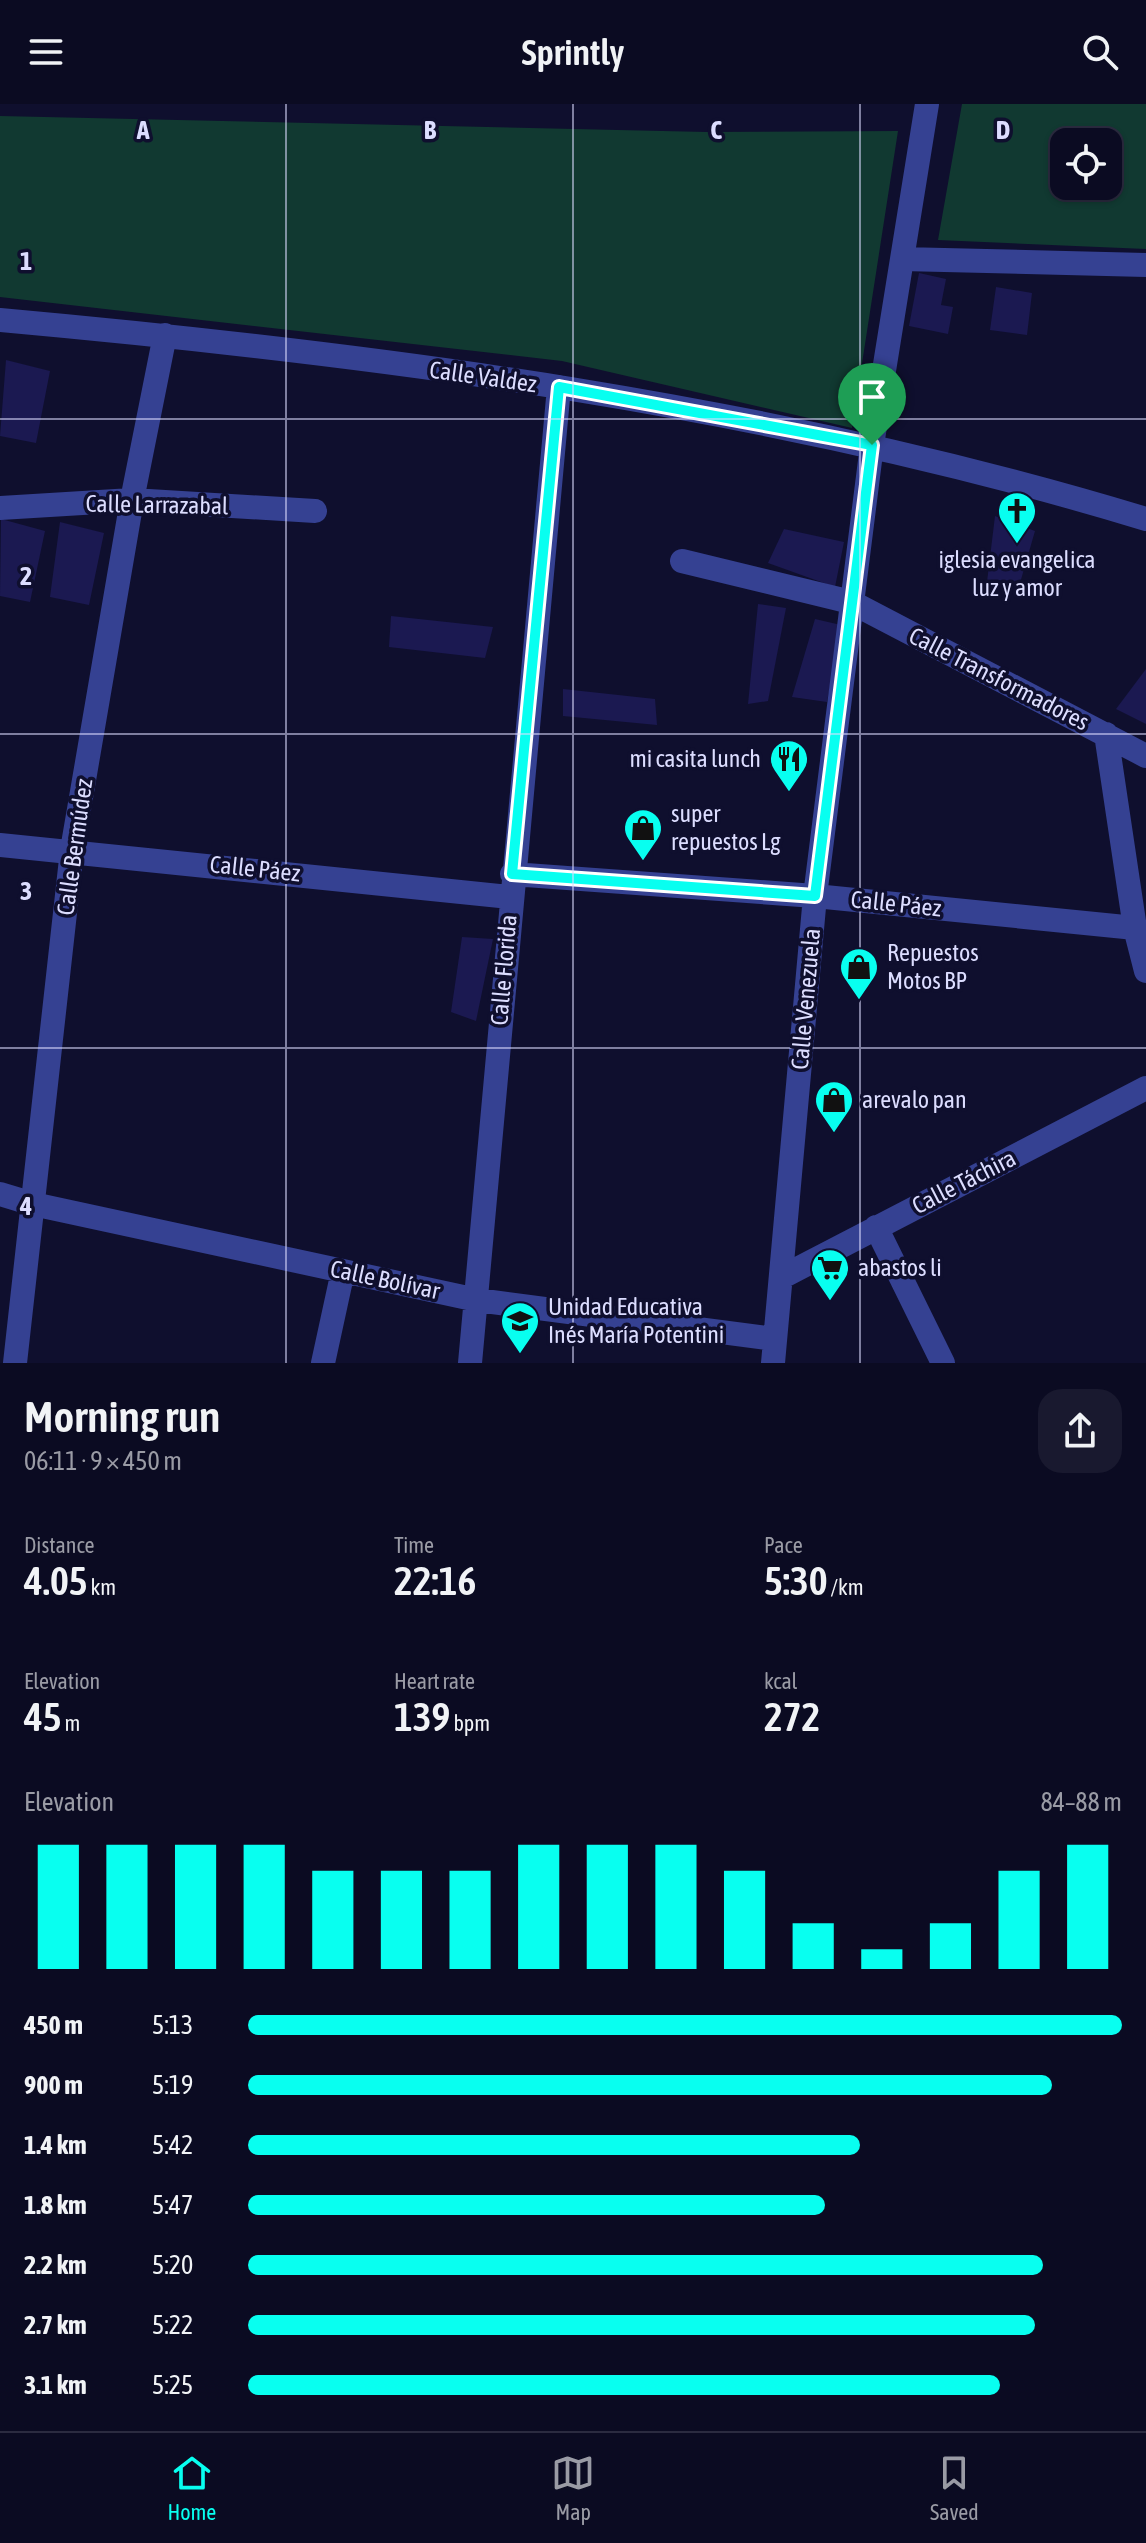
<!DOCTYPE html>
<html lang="en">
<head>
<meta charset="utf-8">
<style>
	body { margin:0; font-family:"Asap Condensed",sans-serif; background:#19192f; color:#f1f3f6; height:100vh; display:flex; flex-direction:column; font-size:30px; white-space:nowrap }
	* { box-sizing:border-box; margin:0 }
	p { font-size:26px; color:#9a9ba5 }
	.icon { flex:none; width:44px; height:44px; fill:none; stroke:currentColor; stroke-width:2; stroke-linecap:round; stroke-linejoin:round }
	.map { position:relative; height:1259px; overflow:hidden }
	.sheet { display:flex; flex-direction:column; background:#0b0b22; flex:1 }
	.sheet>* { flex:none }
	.tools { position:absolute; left:1050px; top:24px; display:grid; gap:16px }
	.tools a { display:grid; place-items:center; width:72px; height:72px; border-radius:16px; background:#0b0b22; box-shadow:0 2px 6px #0004,0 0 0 2px #2b2b40; font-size:40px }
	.pin { position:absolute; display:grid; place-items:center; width:68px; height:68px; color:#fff; margin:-82px -34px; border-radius:50% 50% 50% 0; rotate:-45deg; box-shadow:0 0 8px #0007 }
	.pin .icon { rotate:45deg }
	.round { display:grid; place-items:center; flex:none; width:84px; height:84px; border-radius:24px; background:#19192f }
	.head { display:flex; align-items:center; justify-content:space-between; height:136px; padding:0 24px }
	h1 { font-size:44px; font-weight:600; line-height:60px }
	.figures { display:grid; grid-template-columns:repeat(3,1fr); gap:12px; height:136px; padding:8px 24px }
	.figures div { display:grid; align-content:center }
	.figures b { font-size:40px; font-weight:600 }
	.figures small { font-size:22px; font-weight:400 }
	.figures p { font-size:22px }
	.chart { height:224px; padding:16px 24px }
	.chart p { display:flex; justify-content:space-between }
	.chart svg { width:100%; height:144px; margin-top:8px; stroke:#08fff0; stroke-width:6 }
	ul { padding:0 24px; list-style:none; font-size:26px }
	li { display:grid; grid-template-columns:128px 96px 1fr; align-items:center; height:60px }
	li i { height:20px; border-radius:10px; background:#08fff0 }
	header { display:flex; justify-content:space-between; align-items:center; height:104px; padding:0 24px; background:#0b0b22; font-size:36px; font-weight:600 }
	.tab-bar { display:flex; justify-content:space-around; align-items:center; height:112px; border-top:2px solid #2b2b40; background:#0b0b22; font-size:22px; color:#9a9ba5 }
	.tab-bar a { display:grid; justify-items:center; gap:4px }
	.tab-bar .current { color:#08fff0 }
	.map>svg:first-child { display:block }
	.green { fill:#113931; fill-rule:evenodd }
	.building { fill:#1b1951 }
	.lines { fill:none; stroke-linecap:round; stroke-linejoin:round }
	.minor { stroke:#354192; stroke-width:24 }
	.route-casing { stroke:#fff; stroke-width:16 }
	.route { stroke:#08fff0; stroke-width:10 }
	.grid { fill:none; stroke:#dcddff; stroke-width:2; stroke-opacity:0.55 }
	.labels { text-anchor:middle; stroke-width:7; stroke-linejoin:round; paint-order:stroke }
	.street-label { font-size:24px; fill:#dcddff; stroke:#0f0f2e }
	.poi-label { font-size:24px; fill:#dcddff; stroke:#0f0f2e; text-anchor:start }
	.grid-label { font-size:26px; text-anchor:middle; font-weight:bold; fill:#dcddff; stroke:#0f0f2e; stroke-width:7; stroke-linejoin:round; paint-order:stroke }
</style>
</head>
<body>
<header><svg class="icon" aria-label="menu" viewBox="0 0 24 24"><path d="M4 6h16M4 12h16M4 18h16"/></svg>Sprintly<svg class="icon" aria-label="search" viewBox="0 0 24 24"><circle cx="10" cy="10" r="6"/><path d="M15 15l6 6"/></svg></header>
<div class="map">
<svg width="1146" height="1259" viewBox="0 0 1146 1259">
	<rect width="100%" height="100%" fill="#0f0f2e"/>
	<path class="green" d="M962 0H1146V145L938 136ZM1108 38V82H1064V38Z
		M0 12 706 28 898 27 852 324 562 257 0 193Z"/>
	<path class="building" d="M919 169 946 175 941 201 953 203 948 230 909 222Z
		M996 183 1032 189 1027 231 990 226Z
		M6 256 50 267 36 339 0 332Z
		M995 412 1035 427 1018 486 987 478Z
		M1 415 45 427 30 498 0 492Z
		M60 418 104 429 89 501 50 493Z
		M784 425 844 438 835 483 768 459Z
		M758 500 786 504 768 597 748 600Z
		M391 512 493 523 485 554 389 543Z
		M815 515 841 521 827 598 792 593Z
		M1146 565V620L1116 605Z
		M563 585 655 595 657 621 563 612Z
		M462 833 493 835 476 917 451 908Z"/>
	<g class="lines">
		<path class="minor" d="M902 155 1146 161
			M0 216C386 251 775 302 1146 415
			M0 404 132 396 315 407
			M682 457 851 498 1146 652
			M1106 630 1135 824 1146 867
			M0 741 510 793
			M512 770 815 792 1135 824
			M0 1090 33 1100 477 1196 775 1235
			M876 1123 943 1259
			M782 1173 1146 984
			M15 1259 72 746 132 396 165 231
			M323 1259 343 1167
			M470 1259 559 283
			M773 1259 815 792 872 341 927 0"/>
	</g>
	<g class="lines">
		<g class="route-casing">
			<path id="route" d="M559 283 872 341 815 792 512 770Z"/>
		</g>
		<use href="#route" class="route"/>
	</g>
	<path class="grid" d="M286 0V1259M573 0V1259M860 0V1259M0 315H1146M0 630H1146M0 944H1146"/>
	<defs>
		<g id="church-pin" transform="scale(2)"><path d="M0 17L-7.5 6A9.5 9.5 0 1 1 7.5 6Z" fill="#08fff0" stroke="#0f0f2e"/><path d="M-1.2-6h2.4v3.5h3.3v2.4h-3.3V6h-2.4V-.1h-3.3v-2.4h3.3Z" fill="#111"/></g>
		<g id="restaurant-pin" transform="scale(2)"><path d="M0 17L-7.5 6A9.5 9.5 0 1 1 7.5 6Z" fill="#08fff0" stroke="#0f0f2e"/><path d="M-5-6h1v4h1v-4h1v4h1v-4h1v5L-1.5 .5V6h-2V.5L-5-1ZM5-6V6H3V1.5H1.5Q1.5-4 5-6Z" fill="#111"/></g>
		<g id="shop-pin" transform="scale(2)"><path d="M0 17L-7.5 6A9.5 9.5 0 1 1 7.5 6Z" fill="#08fff0" stroke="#0f0f2e"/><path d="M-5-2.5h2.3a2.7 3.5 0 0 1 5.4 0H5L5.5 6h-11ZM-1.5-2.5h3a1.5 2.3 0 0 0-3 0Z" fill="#111"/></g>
		<g id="supermarket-pin" transform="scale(2)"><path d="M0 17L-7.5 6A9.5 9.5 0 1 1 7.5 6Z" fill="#08fff0" stroke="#0f0f2e"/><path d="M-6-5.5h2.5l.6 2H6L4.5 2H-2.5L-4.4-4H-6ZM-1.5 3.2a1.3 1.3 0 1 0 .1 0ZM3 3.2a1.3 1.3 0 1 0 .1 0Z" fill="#111"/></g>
		<g id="school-pin" transform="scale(2)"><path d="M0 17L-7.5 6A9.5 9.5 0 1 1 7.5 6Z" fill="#08fff0" stroke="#0f0f2e"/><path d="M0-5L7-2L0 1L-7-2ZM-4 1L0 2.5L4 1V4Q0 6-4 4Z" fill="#111"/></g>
	</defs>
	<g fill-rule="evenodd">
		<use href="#church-pin" x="1017" y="407"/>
		<use href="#restaurant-pin" x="789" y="655"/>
		<use href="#shop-pin" x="643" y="724"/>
		<use href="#shop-pin" x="859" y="863"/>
		<use href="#shop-pin" x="834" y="996"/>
		<use href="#supermarket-pin" x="830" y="1164"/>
		<use href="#school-pin" x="520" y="1217"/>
	</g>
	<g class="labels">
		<g class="street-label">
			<text transform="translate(483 273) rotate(8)" y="8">Calle Valdez</text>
			<text transform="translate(157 401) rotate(1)" y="8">Calle Larrazabal</text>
			<text transform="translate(999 575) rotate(27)" y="8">Calle Transformadores</text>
			<text transform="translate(75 743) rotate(-82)" y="8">Calle Bermúdez</text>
			<text transform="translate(255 765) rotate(6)" y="8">Calle Páez</text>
			<text transform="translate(896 800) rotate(6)" y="8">Calle Páez</text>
			<text transform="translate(504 866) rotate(-85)" y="8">Calle Florida</text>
			<text transform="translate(806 895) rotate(-85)" y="8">Calle Venezuela</text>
			<text transform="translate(964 1078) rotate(-27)" y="8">Calle Táchira</text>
			<text transform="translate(385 1176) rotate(12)" y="8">Calle Bolívar</text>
		</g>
		<g class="poi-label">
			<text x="1017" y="464" text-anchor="middle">iglesia evangelica<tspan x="1017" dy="28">luz y amor</tspan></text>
			<text x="761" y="663" text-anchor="end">mi casita lunch</text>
			<text x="671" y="718">super<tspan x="671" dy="28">repuestos Lg</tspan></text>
			<text x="887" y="857">Repuestos<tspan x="887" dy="28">Motos BP</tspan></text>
			<text x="862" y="1004">arevalo pan</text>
			<text x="858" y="1172">abastos li</text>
			<text x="548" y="1211">Unidad Educativa<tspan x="548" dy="28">Inés María Potentini</tspan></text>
		</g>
	</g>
	<g class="grid-label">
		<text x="143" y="35">A</text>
		<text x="430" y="35">B</text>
		<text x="716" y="35">C</text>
		<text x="1003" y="35">D</text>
		<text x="26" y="166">1</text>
		<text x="26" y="481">2</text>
		<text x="26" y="796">3</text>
		<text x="26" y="1111">4</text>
	</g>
</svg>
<div class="tools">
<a><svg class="icon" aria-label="locate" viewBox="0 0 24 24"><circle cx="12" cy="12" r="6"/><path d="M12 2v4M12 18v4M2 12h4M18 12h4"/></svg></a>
</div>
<div class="pin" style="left:872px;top:341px;background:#1e9e55"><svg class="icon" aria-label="arrive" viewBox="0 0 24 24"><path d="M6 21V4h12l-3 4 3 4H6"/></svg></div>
</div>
<section class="sheet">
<div class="head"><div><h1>Morning run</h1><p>06:11 · 9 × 450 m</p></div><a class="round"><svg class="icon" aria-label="share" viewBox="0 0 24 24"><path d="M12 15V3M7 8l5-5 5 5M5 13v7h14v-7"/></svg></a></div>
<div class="figures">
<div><p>Distance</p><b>4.05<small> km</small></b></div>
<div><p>Time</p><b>22:16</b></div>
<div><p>Pace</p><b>5:30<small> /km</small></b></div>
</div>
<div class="figures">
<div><p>Elevation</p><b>45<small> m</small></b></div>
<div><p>Heart rate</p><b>139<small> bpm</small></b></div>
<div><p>kcal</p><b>272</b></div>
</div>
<div class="chart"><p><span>Elevation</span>84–88 m</p>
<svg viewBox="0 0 160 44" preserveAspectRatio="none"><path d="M5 44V6M15 44V6M25 44V6M35 44V6M45 44V14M55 44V14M65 44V14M75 44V6M85 44V6M95 44V6M105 44V14M115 44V30M125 44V38M135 44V30M145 44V14M155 44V6"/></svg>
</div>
<ul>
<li><b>450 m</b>5:13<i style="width:100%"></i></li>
<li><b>900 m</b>5:19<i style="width:92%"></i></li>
<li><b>1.4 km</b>5:42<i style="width:70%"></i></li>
<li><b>1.8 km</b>5:47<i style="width:66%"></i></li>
<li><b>2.2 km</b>5:20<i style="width:91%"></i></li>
<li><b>2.7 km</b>5:22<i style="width:90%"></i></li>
<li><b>3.1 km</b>5:25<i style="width:86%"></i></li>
</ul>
</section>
<nav class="tab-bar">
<a class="current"><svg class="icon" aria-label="home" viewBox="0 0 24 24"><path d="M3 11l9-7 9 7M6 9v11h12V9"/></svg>Home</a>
<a><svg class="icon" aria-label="map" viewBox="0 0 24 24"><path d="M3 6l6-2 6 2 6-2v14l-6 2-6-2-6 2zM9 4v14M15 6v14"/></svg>Map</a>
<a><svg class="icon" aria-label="saved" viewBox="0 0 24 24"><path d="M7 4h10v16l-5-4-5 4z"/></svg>Saved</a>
</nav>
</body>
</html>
